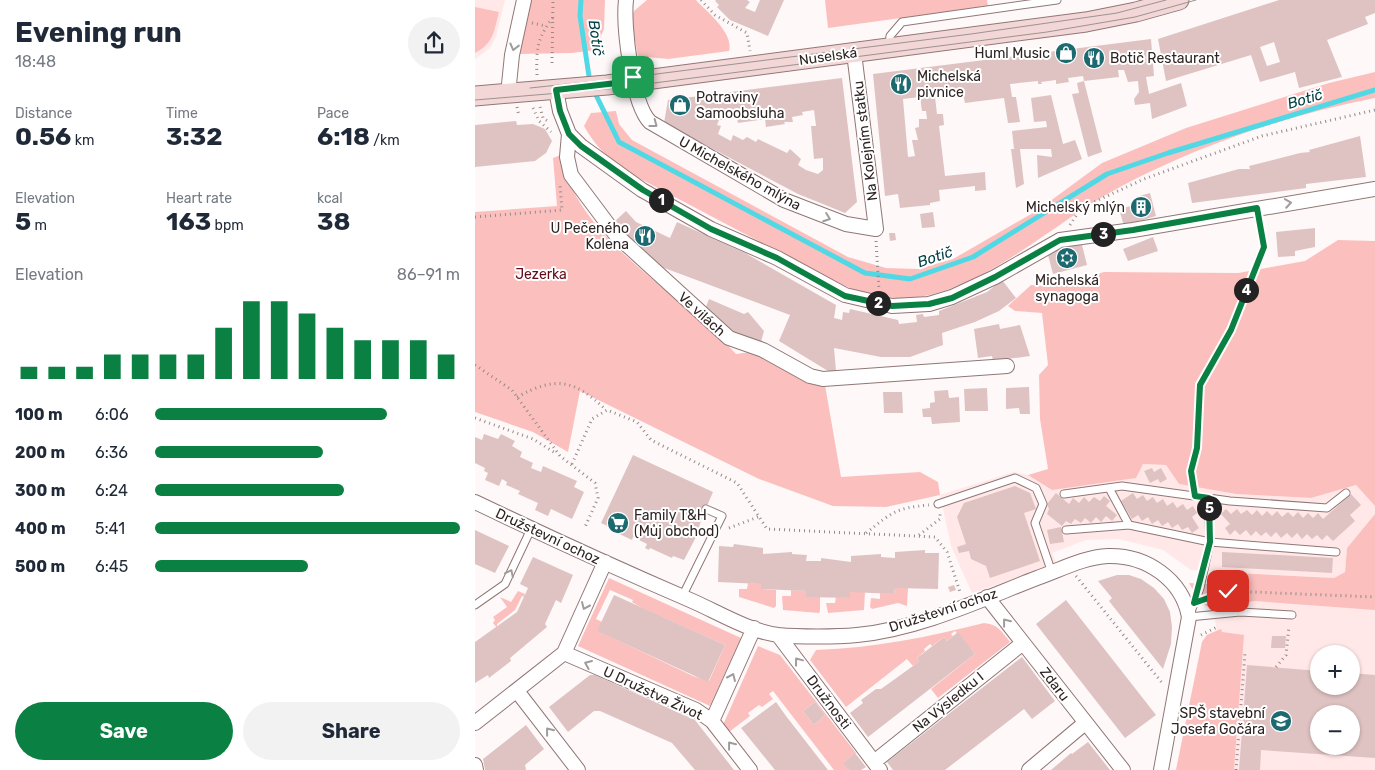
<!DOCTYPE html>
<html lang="en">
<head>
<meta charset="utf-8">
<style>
	body { margin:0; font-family:Rubik,sans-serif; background:#f2f2f3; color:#1f2937; height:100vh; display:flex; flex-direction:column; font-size:19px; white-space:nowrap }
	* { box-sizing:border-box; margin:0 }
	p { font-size:16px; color:#747a83 }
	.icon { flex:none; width:28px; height:28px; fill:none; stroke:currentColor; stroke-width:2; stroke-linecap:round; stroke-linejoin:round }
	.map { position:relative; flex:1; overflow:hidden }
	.sheet { display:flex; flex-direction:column; background:#fff; width:475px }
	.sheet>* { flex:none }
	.controls { position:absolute; left:835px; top:645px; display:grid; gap:10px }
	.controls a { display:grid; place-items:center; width:50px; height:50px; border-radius:50%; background:#fff; box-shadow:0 1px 4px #0004; font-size:25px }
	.pin { position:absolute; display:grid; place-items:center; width:42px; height:42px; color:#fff; margin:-21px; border-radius:10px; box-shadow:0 2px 8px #0006 }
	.km { position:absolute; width:25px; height:25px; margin:-12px; border-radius:50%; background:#222; color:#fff; font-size:14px; line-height:25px; text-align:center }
	.round { display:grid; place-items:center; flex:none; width:52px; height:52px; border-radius:26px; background:#f2f2f3 }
	.summary { display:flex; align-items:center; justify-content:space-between; height:85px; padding:0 15px }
	h1 { font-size:28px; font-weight:700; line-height:38px }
	.figures { display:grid; grid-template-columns:repeat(3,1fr); gap:8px; height:85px; padding:5px 15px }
	.figures div { display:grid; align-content:center }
	.figures b { font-size:25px; font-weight:700 }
	.figures small { font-size:14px; font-weight:400 }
	.figures p { font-size:14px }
	.chart { height:140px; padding:10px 15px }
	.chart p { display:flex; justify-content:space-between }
	.chart svg { width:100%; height:90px; margin-top:5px; stroke:#0b8043; stroke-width:6 }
	.action { display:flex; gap:10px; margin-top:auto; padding:10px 15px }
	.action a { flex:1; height:58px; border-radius:30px; background:#0b8043; color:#fff; font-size:20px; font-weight:700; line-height:58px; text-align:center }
	.action a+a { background:#f2f2f3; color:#1f2937 }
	ul { padding:0 15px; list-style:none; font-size:16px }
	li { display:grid; grid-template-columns:80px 60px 1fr; align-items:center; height:38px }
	li i { height:12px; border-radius:6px; background:#0b8043 }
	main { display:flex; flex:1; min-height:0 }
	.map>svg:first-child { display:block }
	.built { fill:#ffe8e7; fill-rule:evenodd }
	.green { fill:#fbc0be; fill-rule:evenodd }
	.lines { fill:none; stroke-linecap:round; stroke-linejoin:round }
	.stream { stroke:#50d9e5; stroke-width:5 }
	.building { fill:#dfc3c2; fill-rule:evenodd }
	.lane-casing { stroke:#907776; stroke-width:9 }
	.street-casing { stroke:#907776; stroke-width:16 }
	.secondary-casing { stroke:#907776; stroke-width:21 }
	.path { stroke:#938b8a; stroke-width:3; stroke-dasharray:1 4; stroke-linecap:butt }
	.lane { stroke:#fff; stroke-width:7 }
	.street { stroke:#fff; stroke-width:14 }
	.secondary { stroke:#f3d6d6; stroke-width:19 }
	.tram { stroke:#9b9392; stroke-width:1 }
	.oneway { stroke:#a19c9c }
	.route-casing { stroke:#fff; stroke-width:10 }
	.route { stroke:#0b8043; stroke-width:6 }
	.labels { text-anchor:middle; stroke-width:4; stroke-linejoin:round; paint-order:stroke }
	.poi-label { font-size:14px; fill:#2e2423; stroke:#fff; text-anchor:end }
	.street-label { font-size:14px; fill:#2e2423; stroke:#fff }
	.park-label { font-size:14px; fill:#620c18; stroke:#fff }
	.water-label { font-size:15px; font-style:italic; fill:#004045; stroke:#fff }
</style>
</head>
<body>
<main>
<section class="sheet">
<div class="summary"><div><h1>Evening run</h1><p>18:48</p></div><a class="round"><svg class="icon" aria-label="share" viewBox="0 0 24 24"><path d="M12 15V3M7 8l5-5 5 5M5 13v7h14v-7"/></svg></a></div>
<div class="figures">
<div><p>Distance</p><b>0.56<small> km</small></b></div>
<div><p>Time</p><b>3:32</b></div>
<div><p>Pace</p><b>6:18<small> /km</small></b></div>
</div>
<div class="figures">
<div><p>Elevation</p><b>5<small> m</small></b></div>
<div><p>Heart rate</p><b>163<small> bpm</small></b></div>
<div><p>kcal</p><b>38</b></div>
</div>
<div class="chart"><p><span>Elevation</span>86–91 m</p>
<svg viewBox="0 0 160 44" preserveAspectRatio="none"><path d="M5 44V38M15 44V38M25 44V38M35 44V32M45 44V32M55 44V32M65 44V32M75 44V19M85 44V6M95 44V6M105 44V12M115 44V19M125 44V25M135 44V25M145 44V25M155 44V32"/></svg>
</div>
<ul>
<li><b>100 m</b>6:06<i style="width:76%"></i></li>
<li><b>200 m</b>6:36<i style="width:55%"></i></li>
<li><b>300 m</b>6:24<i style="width:62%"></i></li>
<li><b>400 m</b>5:41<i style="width:100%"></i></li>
<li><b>500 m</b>6:45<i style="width:50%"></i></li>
</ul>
<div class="action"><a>Save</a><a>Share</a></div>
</section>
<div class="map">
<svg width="900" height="770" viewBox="0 0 900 770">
	<rect width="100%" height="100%" fill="#fef8f8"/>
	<path class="built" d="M0 0H30L21 37 15 48 0 59Z
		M668 464 691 465 704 484 761 494 836 498 881 485 900 506V514L872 548 870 572 859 578 716 570 688 550 644 539 611 540 577 553 582 565 497 593 476 546 465 495 539 472 553 475 577 490Z
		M747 585 900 597V770H701L727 642 731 635 742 630 737 607ZM844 654H876V686H844ZM844 714H876V746H844Z"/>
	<path class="green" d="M52 0H130L129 29 120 50 97 53 43 54Z
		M172 0H221C232 12 259 33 254 51L193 59 163 56 156 20 159 11Z
		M350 0H512L513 6 353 28Z
		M0 7 24 12C19 31 19 43 0 53Z
		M900 72V98C813 115 724 145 645 187 579 221 499 302 421 298 373 295 330 266 289 244 245 221 202 198 158 175 136 161 122 149 109 126L116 113 141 111 144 124 157 140 373 257 411 268 443 269 478 259 563 210 627 163 711 128 854 83Z
		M86 155C102 241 207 292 261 354L276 352 335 384 350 385 366 477 445 472 463 482 465 495 411 507 358 506 284 479 105 391 93 452 58 432 0 412V212L82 206 78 158Z
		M863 240 900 241V506L881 485 836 498 761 494 704 484 691 465 668 464 661 478 577 490 553 475 573 469 565 419 564 375 573 365 567 313 540 311 533 306 556 285 579 287 629 272 763 273 830 261Z
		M900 514V610L780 601 735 607 721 602 720 593 714 583 747 585 743 572 859 578 870 572 872 548Z
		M134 578 266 638 235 706 103 646ZM135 590 158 600 157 602 167 608 250 645 234 681 218 676 123 631 127 622 121 619Z
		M273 583 286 584V589L301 590V606L299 608 264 597V589H272Z
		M420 588H433L432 606 423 603 397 609 395 607 396 598 405 599V593L419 594Z
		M316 590 331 591V597H345V611L344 613 308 610 307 596H316Z
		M43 591 50 594 49 597 47 596 40 610 22 624V628L18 623 20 620 18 617 32 607 25 597 36 602Z
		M375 592H390L389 610 353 613 351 603H360L361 597 375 598Z
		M509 623C523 624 527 632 535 642L463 698 456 689 500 654 480 631 476 634 478 636 472 641 469 637 457 646 455 644 449 649 450 651 442 658 444 661 438 666 432 659 371 707 335 660 341 650C398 648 454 637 509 623Z
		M746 629 747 632 769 635 759 770H701L727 642 732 635Z
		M283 646 305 655 381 753 369 762 374 770H359L298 691 294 694 298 699 287 707 284 705 273 713 275 716 254 732 248 725ZM340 702 350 715 339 725 328 711Z"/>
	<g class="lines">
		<path class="stream" d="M106 0 105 16 115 83
			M119 91 144 142 390 273 435 279 498 257 632 174 693 153 900 90"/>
	</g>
	<path class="building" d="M241 0H272L275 2 270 8 280 12 285 0H309L293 36 255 20 242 7 244 5 240 1Z
		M804 0H900V13L890 17 893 24 852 40 867 77 824 88 820 72 785 82 776 55 691 81 683 39ZM799 42 805 62 792 66 785 47Z
		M676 39 679 76 671 77 674 94 706 83 712 106 677 119 675 103 660 105 659 99 664 92 663 81 653 82 649 70H643L644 77 609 81 627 152 613 157 597 94 604 93 602 83 609 81 608 76 593 78 594 82 581 84V80L566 82 567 84H563V81L535 84 537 97H541L545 122 533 123 529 98 490 103 488 94 460 97 462 114H468L469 125 464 126 470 176 510 172 511 190 500 191V186L464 190 465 201 455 203V205L425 208 423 194 410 196 398 74ZM445 97 447 111H451L452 119H444V127L440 128 443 140H437L440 156 433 157 428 99Z
		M367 78 382 202 370 213 323 194 189 123 193 100ZM339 110 341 126H336L339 159 348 158V170L343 174 331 170 323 165 326 159 315 149 312 153 283 139 281 142 272 137 268 140 258 135 256 141 243 134 246 126 242 125 244 120 262 118 263 123 290 119 291 127 310 124 309 122H318L317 117 328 115 327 112Z
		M576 95 588 144 600 140 607 159 563 178 562 155 577 157 576 149H545L549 184 541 188 536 149H539L537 131 572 127 571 121 559 122 556 98Z
		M41 121 42 125 58 124 70 129 77 141 71 153 60 161 0 167V125Z
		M885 136 891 177 831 184V188L717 203 713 183 764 169H775L774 166 825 153 835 152 834 150Z
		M675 193 681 216 649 226 644 209 663 204 661 197Z
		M151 211 161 222 195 238 202 222 270 253 361 305 359 318 367 320 368 312 374 313 375 309 423 320 424 324 442 322 441 315 448 314 449 317 464 315V311L512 292 527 280 541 298 524 311 500 322 467 333 468 345 435 357H406L359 348 361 371H353L304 341 315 315 184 266 146 233 139 222Z
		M458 212 460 227 447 228 445 214Z
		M840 228V247L820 251V256L803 257 801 232Z
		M414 233H420L421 240 415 241Z
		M678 237 683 251 653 261 648 249Z
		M606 241 612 265 578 274 572 251Z
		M234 299 269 314 273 312 289 331 286 342 256 333 242 322 243 319 229 312Z
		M524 324 525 329 545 325 555 356 518 361 517 356 503 358 499 329Z
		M554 387 555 414H545L544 408 531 409V388Z
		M512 388 513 411H490L489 389Z
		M473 390 474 398 484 397 485 422 457 424 456 417H448L447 409 455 408V403L460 402 459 391Z
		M408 392H427L428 413H409Z
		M9 434 23 439 26 434 40 441 37 446 47 452 45 457 58 463 56 468 66 472 68 466 102 481 99 487 109 492 97 519 76 509 73 516 60 510 63 503 43 494 45 491 31 485 32 482 27 479 24 486 10 480 13 473 9 471 10 468 0 463V437L7 440Z
		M158 455 238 492 226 520 222 535 209 560 198 556 197 558 175 548 174 550 170 548 172 544 158 537 157 540 136 530 137 528 126 523Z
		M677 468 679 472 686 468 692 479 685 483 683 479 675 483 669 471Z
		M540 486 555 493 561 509 549 513 565 561 515 578 511 566 496 559 494 551 484 553 482 547 491 544 482 517 489 503Z
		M581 493 594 504 598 498 604 503 609 497 614 502 619 497 625 501 629 496 635 501 631 506 642 515 637 521 631 516 626 522 621 517 616 523 610 518 606 523 600 519 596 524 591 521 587 526 572 514 574 509 572 504Z
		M658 493 662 499 668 495 672 501 678 497 682 503 688 499 692 506 698 502 702 508 708 504 712 510 718 506 722 513 717 517 724 528 717 533 713 527 707 530 703 524 697 528 693 522 687 526 683 520 677 524 673 517 667 521 663 515 657 519 646 501Z
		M876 494 886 505 875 515 880 521 858 541 852 535 847 540 842 535 837 539 832 534 827 539 822 533 817 538 812 533 806 538 801 532 796 537 791 532 786 536 781 531 776 536 771 530 765 535 760 530 755 535 750 528 755 524 746 514 751 509 756 514 762 509 766 514 772 510 777 515 782 510 787 516 792 511 797 516 802 511 807 517 813 512 818 517 823 512 828 518 833 513 838 518 843 513 848 519Z
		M586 527 589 542 575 544 572 530Z
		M0 530 34 546 20 573 0 564Z
		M259 544 288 548V554L317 552V554L332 555 331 561H346V558L376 562V556L406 554V557L420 558V552L450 550V553H464L463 589 420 588 419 594 375 592V598L331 597V591L286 589V584L243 582 244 546 258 547Z
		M747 552 858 558 857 573 747 567Z
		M58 557 98 575 86 603 81 600 70 624 72 627 35 658 36 661 14 678 13 675 0 683V642L42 612 53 588 45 584Z
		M642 575H654L666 579 679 588 689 599 695 612 697 627 696 644 688 669 634 601 637 598 623 581Z
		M479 585 481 590 475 592 473 587Z
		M139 595 250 645 233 682 122 631Z
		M591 600 681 715 650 738 561 624Z
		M483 632 500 654 393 737 375 713 388 703 386 700 401 689H406L438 666 444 661 442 658 469 637 472 641Z
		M797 636H811L810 648H796Z
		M547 657 580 701 557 719 549 709 470 770H418L412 762Z
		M772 665 844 671V686H876V673L900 675V758L786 750 785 770H764ZM844 714H876V746H844Z
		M115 675H120L220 720 259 770H220L197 743 125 711H119L93 732 74 707Z
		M301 702 311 716 353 770H300L266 728Z
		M340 702 350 715 339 725 328 711Z
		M51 725 69 749 50 765 51 770H10L8 759Z
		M613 742 635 770H576L596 753 597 754Z
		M380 753 391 767 386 770H374L368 763Z"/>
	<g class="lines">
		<g class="lane-casing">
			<path id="lane" d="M414 46 415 36 427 22 582 0
				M634 488 654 525
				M589 494 647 486 755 501 852 508 871 493
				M733 498 735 542 725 588 714 617 765 612 817 615
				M463 504 540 478 561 488 568 504 560 523 577 573
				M591 530 654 525 735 542 861 552
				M207 597 247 516 231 509
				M0 605 30 584 56 529"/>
		</g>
		<g class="street-casing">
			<path id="street" d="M151 0C148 25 157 104 175 122L309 200 371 224 401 229 379 53
				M81 90 85 111 94 134 106 146 167 190 236 229 302 258 370 295 417 306 454 304 477 297 520 277 585 240 658 230 900 189
				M33 94 37 55 49 0
				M94 134 92 157 96 175 141 235 254 338 288 350 335 376 348 379 532 366
				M0 502C71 536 143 569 215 600 243 612 273 631 303 635 324 637 361 637 382 635 444 629 505 600 562 578 585 570 609 557 633 556 671 555 707 579 714 617L686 770
				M512 597 648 770
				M303 635 405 770
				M89 653 221 710 237 721 275 770
				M42 691 103 770
				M237 721 279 628
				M0 723 89 653 130 562
				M399 762 548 643
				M0 765 1 770
				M554 770 610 723"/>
		</g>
		<g class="secondary-casing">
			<path id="secondary" d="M0 96 132 85 611 22 661 12 704 0"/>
		</g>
		<path class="path" d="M226 0 240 15 272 33 275 51
			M57 23 71 26
			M77 63 78 0
			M62 75C61 49 62 38 79 16
			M42 107 44 116
			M65 107 68 118 74 122
			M58 108 64 121 76 132
			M0 217 87 210 85 185
			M595 225 606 208 669 179 787 136 900 110
			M401 241 404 290
			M0 365 37 390 85 456 120 483 123 498 110 527
			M42 397C81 376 99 379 131 410
			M0 418 58 439 82 454
			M97 464 117 419 132 410 162 422 176 440 262 483 292 529 460 537 472 552 485 592
			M718 485 717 471 722 448 725 385 756 330 789 247 785 222
			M254 528 283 517
			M391 533C418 512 420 508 454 505
			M444 535 465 519V514
			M601 576 688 684
			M732 599 753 591 900 597
			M726 635 742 627
			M801 667 811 655 814 626
			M761 770 770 653 772 652"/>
		<use href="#lane" class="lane"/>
		<use href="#street" class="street"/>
		<use href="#secondary" class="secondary"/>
		<path class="tram" d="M55 88 158 77 496 34 642 13 691 0
			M0 100 133 89 572 32 660 17 721 0"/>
	</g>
	<defs><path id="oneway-chevron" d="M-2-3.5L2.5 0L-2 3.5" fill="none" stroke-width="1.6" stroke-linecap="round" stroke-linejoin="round" transform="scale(1.25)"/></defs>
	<g class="oneway">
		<use href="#oneway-chevron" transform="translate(39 47) rotate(104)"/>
		<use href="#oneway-chevron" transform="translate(179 124) rotate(37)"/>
		<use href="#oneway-chevron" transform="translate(813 203) rotate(-9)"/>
		<use href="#oneway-chevron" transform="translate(352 218) rotate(20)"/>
		<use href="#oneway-chevron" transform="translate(35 573) rotate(-64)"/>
		<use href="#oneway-chevron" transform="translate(110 606) rotate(114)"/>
		<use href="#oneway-chevron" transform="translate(531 622) rotate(-128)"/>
		<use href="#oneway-chevron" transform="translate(323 661) rotate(-127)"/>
		<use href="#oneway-chevron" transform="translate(113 664) rotate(-157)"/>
		<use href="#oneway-chevron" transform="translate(257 677) rotate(-66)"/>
		<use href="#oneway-chevron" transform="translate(74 731) rotate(-128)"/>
		<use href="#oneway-chevron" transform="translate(256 745) rotate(-128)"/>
	</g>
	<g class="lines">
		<g class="route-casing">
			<path id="route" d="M158 77 159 81 81 90 85 111 94 134 106 146 168 190 236 229 302 258 370 296 417 306 454 304 477 298 520 277 585 240 658 230 782 208 789 247 756 330 725 385 722 448 716 471 720 496 734 498 735 542 719 603 753 591"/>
		</g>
		<use href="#route" class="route"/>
	</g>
	<defs>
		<g id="shop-disc" transform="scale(1.125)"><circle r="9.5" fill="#1d6970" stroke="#fff"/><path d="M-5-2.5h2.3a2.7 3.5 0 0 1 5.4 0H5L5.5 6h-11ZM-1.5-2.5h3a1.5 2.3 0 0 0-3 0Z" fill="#fff"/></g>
		<g id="restaurant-disc" transform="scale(1.125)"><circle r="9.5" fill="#1d6970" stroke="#fff"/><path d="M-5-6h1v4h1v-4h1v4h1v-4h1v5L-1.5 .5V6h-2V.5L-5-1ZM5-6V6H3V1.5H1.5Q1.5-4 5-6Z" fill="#fff"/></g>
		<g id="building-disc" transform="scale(1.125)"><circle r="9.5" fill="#1d6970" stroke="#fff"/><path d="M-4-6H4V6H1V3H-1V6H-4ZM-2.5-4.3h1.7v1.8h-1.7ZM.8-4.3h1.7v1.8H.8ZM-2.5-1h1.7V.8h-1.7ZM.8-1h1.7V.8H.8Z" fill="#fff"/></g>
		<g id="synagogue-disc" transform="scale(1.125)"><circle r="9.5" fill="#1d6970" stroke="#fff"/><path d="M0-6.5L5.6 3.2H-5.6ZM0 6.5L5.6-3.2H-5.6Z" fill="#fff"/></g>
		<g id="supermarket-disc" transform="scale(1.125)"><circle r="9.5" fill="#1d6970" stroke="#fff"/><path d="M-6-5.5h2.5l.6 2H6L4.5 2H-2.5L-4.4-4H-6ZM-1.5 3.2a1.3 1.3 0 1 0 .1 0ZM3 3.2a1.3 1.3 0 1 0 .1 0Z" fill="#fff"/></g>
		<g id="university-disc" transform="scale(1.125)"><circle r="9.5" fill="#1d6970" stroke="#fff"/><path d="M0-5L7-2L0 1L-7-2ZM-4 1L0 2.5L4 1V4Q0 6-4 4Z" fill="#fff"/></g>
	</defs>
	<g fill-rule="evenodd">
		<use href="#shop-disc" x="591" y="53"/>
		<use href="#restaurant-disc" x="619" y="58"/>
		<use href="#restaurant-disc" x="426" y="84"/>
		<use href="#shop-disc" x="205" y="105"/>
		<use href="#building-disc" x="666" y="207"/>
		<use href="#restaurant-disc" x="170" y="236"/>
		<use href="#synagogue-disc" x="592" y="258"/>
		<use href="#supermarket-disc" x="143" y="523"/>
		<use href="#university-disc" x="806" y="721"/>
	</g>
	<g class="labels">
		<g class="poi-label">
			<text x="575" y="58">Huml Music</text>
			<text x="635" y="63" text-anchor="start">Botič Restaurant</text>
			<text x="442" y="81" text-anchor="start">Michelská<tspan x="442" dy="16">pivnice</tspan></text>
			<text x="221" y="102" text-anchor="start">Potraviny<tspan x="221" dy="16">Samoobsluha</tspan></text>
			<text x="650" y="212">Michelský mlýn</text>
			<text x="154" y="233">U Pečeného<tspan x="154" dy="16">Kolena</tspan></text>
			<text x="592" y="285" text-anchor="middle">Michelská<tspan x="592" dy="16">synagoga</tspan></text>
			<text x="159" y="520" text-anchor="start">Family T&amp;H<tspan x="159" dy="16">(Můj obchod)</tspan></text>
			<text x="790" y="718">SPŠ stavební<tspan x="790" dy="16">Josefa Gočára</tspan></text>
		</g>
		<g class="street-label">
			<text transform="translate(353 56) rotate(-8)" y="5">Nuselská</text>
			<text transform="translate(390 141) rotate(-97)" y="5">Na Kolejním statku</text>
			<text transform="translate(265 173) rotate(29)" y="5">U Michelského mlýna</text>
			<text transform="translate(227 314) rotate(42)" y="5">Ve vilách</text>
			<text transform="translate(73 536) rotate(25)" y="5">Družstevní ochoz</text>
			<text transform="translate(468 610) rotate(-18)" y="5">Družstevní ochoz</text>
			<text transform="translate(580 684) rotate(52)" y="5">Zdaru</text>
			<text transform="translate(178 693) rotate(25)" y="5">U Družstva Život</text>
			<text transform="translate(354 702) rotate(53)" y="5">Družnosti</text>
			<text transform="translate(473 702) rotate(-39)" y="5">Na Výsledku I</text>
		</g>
		<g class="park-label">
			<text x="66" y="279">Jezerka</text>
		</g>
		<g class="water-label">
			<text transform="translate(121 38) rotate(82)" y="5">Botič</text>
			<text transform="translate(830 99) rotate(-17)" y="5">Botič</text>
			<text transform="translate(460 257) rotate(-19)" y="5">Botič</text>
		</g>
	</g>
</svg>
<div class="controls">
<a>+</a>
<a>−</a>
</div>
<div class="pin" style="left:158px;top:77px;background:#1e9e55"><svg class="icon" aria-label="arrive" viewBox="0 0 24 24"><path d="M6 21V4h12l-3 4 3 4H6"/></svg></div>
<div class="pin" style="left:753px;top:591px;background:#d93025"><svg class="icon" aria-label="check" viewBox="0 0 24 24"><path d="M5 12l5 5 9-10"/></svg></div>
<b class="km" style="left:186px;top:200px">1</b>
<b class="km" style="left:403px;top:303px">2</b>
<b class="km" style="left:628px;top:234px">3</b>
<b class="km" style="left:771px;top:290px">4</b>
<b class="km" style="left:734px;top:508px">5</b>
</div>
</main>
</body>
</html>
